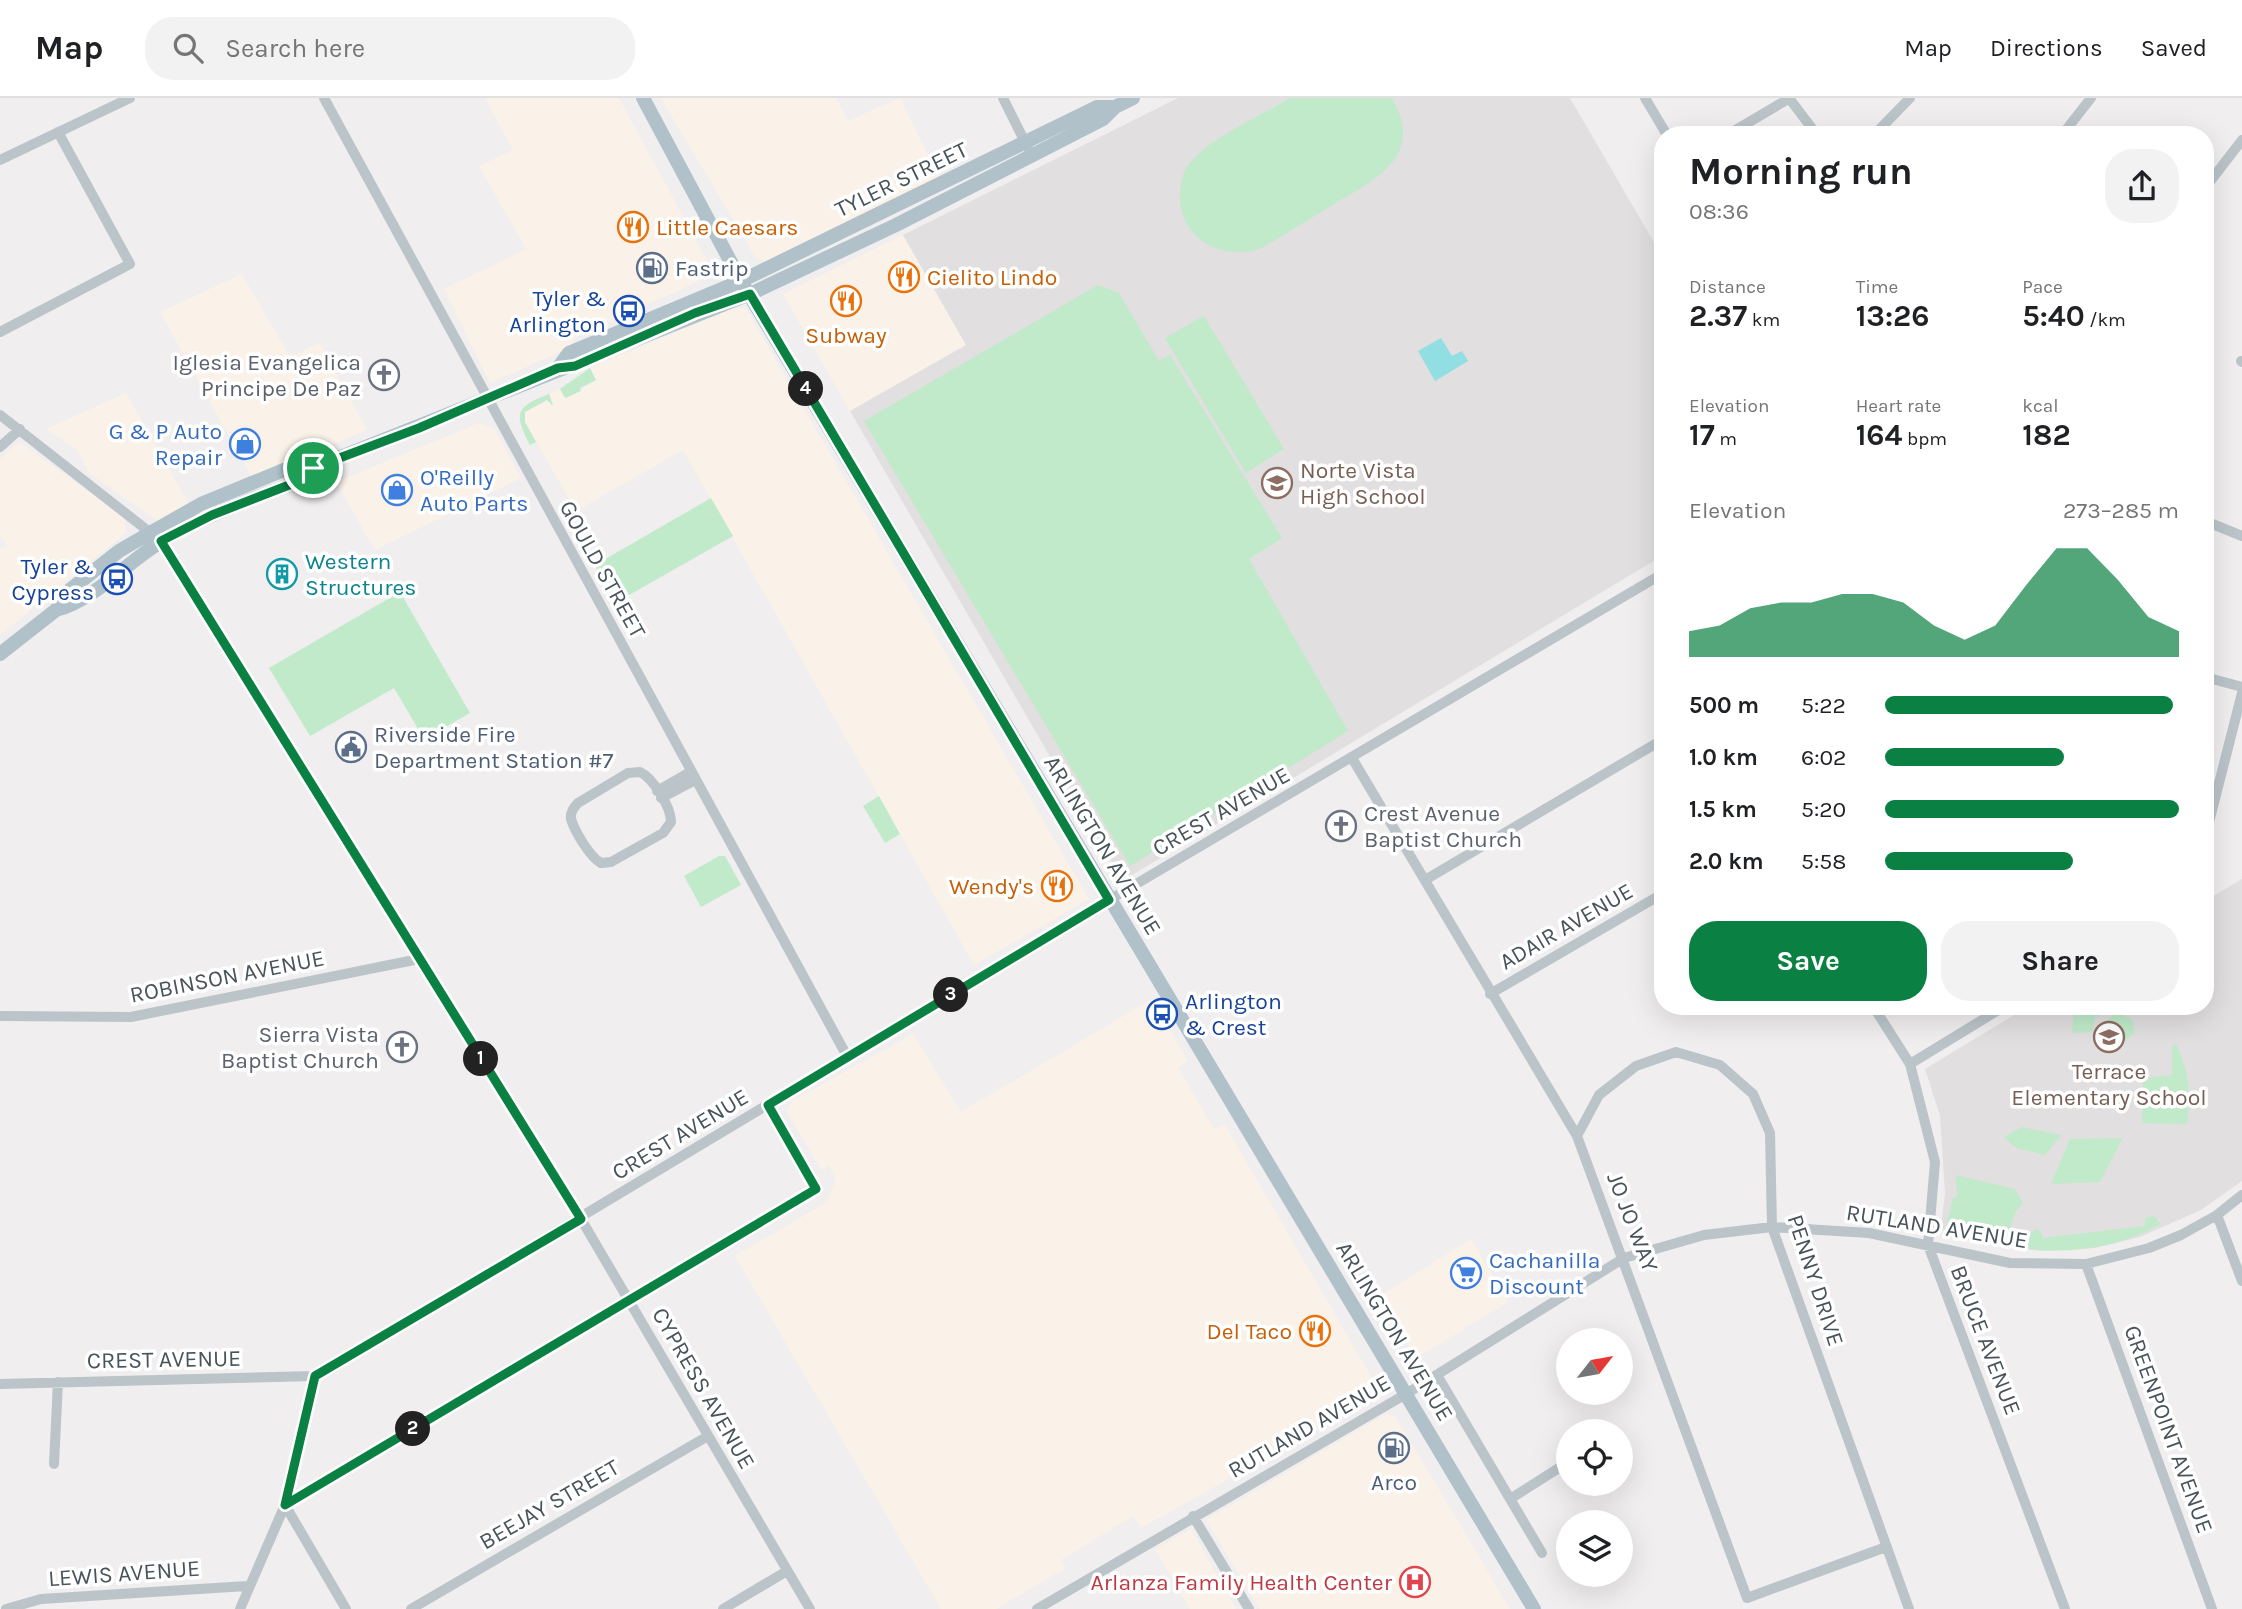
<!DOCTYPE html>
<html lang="en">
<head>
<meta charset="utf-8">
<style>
	body { margin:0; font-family:Karla,sans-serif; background:#f2f2f2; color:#202124; height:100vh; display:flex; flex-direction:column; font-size:26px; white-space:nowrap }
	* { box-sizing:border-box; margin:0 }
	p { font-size:23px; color:#757577 }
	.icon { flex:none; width:38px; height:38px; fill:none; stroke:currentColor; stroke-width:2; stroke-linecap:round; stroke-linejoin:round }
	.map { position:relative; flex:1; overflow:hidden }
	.sheet { position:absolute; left:1654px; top:28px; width:560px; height:889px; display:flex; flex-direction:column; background:#fff; border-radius:28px; box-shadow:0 7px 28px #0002 }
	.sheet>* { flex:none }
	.needle { width:46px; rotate:59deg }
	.fabs { position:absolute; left:1556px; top:1230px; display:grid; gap:14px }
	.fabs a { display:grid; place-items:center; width:77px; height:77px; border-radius:50%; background:#fff; box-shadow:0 7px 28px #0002; font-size:35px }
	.pin { position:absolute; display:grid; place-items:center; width:60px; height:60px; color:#fff; margin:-30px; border:4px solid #fff; border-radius:50%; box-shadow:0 2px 7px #0007 }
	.km { position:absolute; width:35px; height:35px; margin:-18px; border-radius:50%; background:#222; color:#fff; font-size:19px; line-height:35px; text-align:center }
	.round { display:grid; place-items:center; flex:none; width:74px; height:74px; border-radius:28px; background:#f2f2f2 }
	.summary { display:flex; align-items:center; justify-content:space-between; height:119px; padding:0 35px }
	h1 { font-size:38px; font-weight:700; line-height:52px }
	.figures { display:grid; grid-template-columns:repeat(3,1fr); gap:10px; height:119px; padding:7px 35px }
	.figures div { display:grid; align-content:center }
	.figures b { font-size:30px; font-weight:700 }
	.figures small { font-size:19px; font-weight:400 }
	.figures p { font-size:19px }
	.chart { height:196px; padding:14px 35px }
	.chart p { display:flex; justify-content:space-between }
	.chart svg { width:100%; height:126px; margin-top:7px; fill:#0b8043; opacity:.7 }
	.primary-button { display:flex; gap:14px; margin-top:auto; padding:14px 35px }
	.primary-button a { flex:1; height:80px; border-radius:28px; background:#0b8043; color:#fff; font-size:28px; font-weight:700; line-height:80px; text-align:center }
	.primary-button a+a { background:#f2f2f2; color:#202124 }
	ul { padding:0 35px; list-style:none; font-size:23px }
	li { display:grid; grid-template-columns:112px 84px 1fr; align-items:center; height:52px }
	li i { height:18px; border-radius:9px; background:#0b8043 }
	header { display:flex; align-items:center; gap:42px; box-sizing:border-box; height:98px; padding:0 35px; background:#fff; border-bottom:2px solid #e0e0e0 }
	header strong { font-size:33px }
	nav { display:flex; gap:38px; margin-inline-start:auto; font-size:24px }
	.search { width:490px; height:63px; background:#f2f2f2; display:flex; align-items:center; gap:18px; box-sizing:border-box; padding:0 24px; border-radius:28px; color:#757577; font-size:26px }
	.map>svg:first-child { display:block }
	.commercial { fill:#faf2e8 }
	.education { fill:#e1dfdf }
	.green { fill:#c0eaca }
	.water { fill:#91dee3 }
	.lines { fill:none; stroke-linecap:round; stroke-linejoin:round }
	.minor { stroke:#bac4c9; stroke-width:10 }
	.major { stroke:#b0c1ca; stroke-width:14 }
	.route-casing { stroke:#fff; stroke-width:14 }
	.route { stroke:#0b8043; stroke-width:9 }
	.labels { text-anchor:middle; stroke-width:7; stroke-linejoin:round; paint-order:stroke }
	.street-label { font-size:23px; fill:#485459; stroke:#fff }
	.food-label { font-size:23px; fill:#c56008; stroke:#fff; text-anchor:start }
	.service-label { font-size:23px; fill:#4e5e75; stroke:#fff; text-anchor:start }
	.transit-label { font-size:23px; fill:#164399; stroke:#fff; text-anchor:end }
	.worship-label { font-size:23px; fill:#5b616d; stroke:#fff; text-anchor:end }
	.shop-label { font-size:23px; fill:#366cbe; stroke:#fff; text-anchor:start }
	.education-label { font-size:23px; fill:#785e54; stroke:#fff; text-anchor:start }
	.culture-label { font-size:23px; fill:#0d838f; stroke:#fff; text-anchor:start }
	.health-label { font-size:23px; fill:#be3a42; stroke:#fff; text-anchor:end }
</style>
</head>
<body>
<header>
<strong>Map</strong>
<div class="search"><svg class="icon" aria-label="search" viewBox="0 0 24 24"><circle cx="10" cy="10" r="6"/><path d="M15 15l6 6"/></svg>Search here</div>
<nav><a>Map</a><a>Directions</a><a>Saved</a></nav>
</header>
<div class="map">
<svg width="2242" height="1511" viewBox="0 0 2242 1511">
	<rect width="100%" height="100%" fill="#f0eeee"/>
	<path class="commercial" d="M485 0H619L714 176 577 239 565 252 490 285 444 191 526 151 479 68 513 52Z
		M661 0H836L848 23 900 0 939 79 767 164 755 159Z
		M903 137 966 247 850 313 783 196Z
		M242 176 290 259 320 245 367 332 253 381 160 214Z
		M733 210 746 211 1089 801 974 867 683 352 576 413 525 324V314L547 302 554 306 549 296 560 291 567 301 596 282 590 270Z
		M126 295 190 408 158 423 89 375 76 351 46 331Z
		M479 325 494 330 521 380 375 452 336 384Z
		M19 344 123 418 127 434 0 537V451L7 447 0 438V361Z
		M1152 901 1188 963 1178 970 1214 1031 1225 1027 1375 1285 1371 1301 1141 1430 1133 1418 1061 1462 1066 1470 996 1511H941L735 1158 827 1104 836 1081 829 1068 821 1072 787 1014 792 1003 913 936 961 1014Z
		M1471 1141 1508 1204 1423 1256 1415 1257 1411 1254 1379 1199Z
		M1386 1316 1396 1319 1510 1511H1260L1206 1422Z
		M1191 1431 1236 1511H1190L1155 1451Z"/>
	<path class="education" d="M1178 0H1570L1659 153 1662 152V458L1122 783 850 313 966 247 903 137Z
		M2242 781V1083L2201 1112 2140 1139 2095 1150 2041 1153 1948 1139 1941 1129 1945 1095 1940 1018 1925 971 2029 908H2205V803Z"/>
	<path class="green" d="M1290 0H1392C1425 57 1378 80 1336 105 1311 120 1287 135 1262 150 1223 164 1178 141 1180 95 1181 86 1182 76 1187 69 1206 41 1261 18 1290 0Z
		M1098 187 1119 195 1159 263 1170 257 1282 440 1249 461 1348 633 1130 768 864 323Z
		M1204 218 1284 351 1246 375 1165 240Z
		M590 270 596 282 580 290 581 293 565 300 560 291Z
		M549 296 553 308 547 302 525 314V324L536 344 530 347C513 315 516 309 549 296Z
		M711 400 733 438 615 505 595 467Z
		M400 494 470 615 424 641 394 590 310 638 269 570Z
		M879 698 900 736 885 745 863 708Z
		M719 758H725L741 787 701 809 684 778Z
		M2074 908H2107L2104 915 2095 920 2092 934 2072 935Z
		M2117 914 2132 922 2135 935 2124 943 2102 944 2098 936 2103 925Z
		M2176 946C2190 975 2190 995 2187 1026L2142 1025 2143 980 2172 977V948Z
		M2022 1029 2061 1037 2045 1057 2016 1050 2004 1039Z
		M2123 1040 2100 1084 2051 1086 2070 1041Z
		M1956 1077 2015 1091 2023 1105 2016 1113 2006 1139 1970 1137 1969 1134 1946 1130 1953 1100H1957Z
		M2154 1118 2161 1126C2120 1149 2074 1156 2028 1151L2027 1138 2036 1131 2041 1133 2042 1140 2145 1128V1120Z"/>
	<path class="water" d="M1441 240 1452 258 1462 253 1468 263 1435 283 1418 253Z"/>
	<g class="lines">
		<path class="minor" d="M324 0 848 960
			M1003 0 1028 50
			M1645 0 1667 37
			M1789 0 1817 37
			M1727 37 1790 0
			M1874 37 1910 0
			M2062 37 2091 0
			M0 62 130 0
			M2205 90 2242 42
			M0 234 130 166 58 34
			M2241 263 2242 264
			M0 317 161 443 581 1121 810 1511
			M0 349 20 331
			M2205 423 2242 438
			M2205 579 2242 589
			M1352 660 1577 1038 1747 1500 1886 1449
			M640 674C653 680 671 709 671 724L663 735 611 764 601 765C590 759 575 734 571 721 570 714 574 709 578 705L628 675Z
			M657 693 690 674
			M661 700 695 682
			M2205 740 2242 595
			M1425 782 1662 642
			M1490 896 1662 796
			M1873 908 1910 966 1935 1064 1928 1147 2065 1511
			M0 918 131 919 419 861
			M1910 966 2005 908
			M1577 1038 1599 997 1636 968 1676 954 1720 967 1753 996 1770 1035 1772 1129 1909 1511
			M2217 1117 2242 1183
			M2086 1166 2212 1511
			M1437 1277 1542 1455
			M0 1286 315 1278 1109 802 1662 476
			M54 1366 58 1284
			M1510 1401 1562 1368
			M285 1407 816 1091 769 1007
			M285 1407 346 1511
			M1193 1418 1249 1511
			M6 1511 41 1501 247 1488
			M240 1511 285 1407 315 1278
			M411 1511 708 1338
			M723 1511 787 1473
			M1037 1511 1406 1296 1624 1160 1704 1137 1772 1129 1869 1135 2010 1165 2086 1166 2149 1150 2181 1137 2217 1117 2242 1097"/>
		<path class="major" d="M643 0 741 183 1534 1511
			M558 270 569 255 741 183 1097 9H1115
			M56 512C94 502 125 466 159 445 203 417 254 401 302 382L313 370 750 196 896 127 1103 21 1115 9 1133 0
			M0 556 56 512 66 495 119 453 150 435 201 406 296 367 313 370"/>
	</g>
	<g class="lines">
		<g class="route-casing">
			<path id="route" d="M750 196 1109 802 768 1007 816 1091 285 1407 315 1278 581 1121 161 443 212 417 302 382 313 370 419 330 558 270 575 268 695 215Z"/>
		</g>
		<use href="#route" class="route"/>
	</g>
	<defs>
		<g id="restaurant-ring" transform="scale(1.575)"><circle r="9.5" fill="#fff" stroke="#e8710a" stroke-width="1.5"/><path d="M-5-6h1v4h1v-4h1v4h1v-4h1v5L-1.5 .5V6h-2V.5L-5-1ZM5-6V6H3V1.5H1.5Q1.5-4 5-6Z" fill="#e8710a"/></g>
		<g id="fuel-ring" transform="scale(1.575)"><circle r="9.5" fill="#fff" stroke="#5c6f8a" stroke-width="1.5"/><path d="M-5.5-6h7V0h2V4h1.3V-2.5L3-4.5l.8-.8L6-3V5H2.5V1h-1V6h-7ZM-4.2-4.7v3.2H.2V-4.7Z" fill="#5c6f8a"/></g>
		<g id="bus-ring" transform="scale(1.575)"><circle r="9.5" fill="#fff" stroke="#1a4fb4" stroke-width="1.5"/><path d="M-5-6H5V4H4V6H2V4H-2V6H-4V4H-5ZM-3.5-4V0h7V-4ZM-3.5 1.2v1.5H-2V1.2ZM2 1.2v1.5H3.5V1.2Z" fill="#1a4fb4"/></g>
		<g id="church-ring" transform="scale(1.575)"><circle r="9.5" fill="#fff" stroke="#6b7280" stroke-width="1.5"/><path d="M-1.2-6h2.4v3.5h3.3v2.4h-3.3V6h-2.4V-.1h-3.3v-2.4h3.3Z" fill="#6b7280"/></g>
		<g id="shop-ring" transform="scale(1.575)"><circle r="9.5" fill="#fff" stroke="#3f7fe0" stroke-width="1.5"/><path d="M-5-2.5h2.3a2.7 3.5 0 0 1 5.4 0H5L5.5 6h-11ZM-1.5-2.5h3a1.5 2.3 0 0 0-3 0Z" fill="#3f7fe0"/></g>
		<g id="school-ring" transform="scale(1.575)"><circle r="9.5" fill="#fff" stroke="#8d6e63" stroke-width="1.5"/><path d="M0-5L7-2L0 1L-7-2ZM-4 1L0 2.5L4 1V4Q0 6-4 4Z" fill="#8d6e63"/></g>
		<g id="building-ring" transform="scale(1.575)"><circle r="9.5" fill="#fff" stroke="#0f9aa8" stroke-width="1.5"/><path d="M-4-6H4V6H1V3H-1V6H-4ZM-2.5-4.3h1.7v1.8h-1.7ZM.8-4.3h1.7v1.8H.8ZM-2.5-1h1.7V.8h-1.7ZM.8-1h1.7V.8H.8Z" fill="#0f9aa8"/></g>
		<g id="civic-ring" transform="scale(1.575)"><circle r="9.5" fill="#fff" stroke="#5c6f8a" stroke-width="1.5"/><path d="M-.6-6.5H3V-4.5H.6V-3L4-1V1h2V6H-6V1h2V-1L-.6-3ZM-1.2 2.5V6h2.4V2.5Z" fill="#5c6f8a"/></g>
		<g id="supermarket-ring" transform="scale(1.575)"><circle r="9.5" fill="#fff" stroke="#3f7fe0" stroke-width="1.5"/><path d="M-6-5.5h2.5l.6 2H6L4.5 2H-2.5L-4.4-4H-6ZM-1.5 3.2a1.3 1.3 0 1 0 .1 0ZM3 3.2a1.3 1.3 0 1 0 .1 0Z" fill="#3f7fe0"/></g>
		<g id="hospital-ring" transform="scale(1.575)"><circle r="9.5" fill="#fff" stroke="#e0444e" stroke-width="1.5"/><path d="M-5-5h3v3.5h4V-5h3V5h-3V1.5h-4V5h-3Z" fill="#e0444e"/></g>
	</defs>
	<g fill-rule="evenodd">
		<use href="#restaurant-ring" x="633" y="129"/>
		<use href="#fuel-ring" x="652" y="170"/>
		<use href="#restaurant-ring" x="904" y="179"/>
		<use href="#restaurant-ring" x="846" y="203"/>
		<use href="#bus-ring" x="629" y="213"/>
		<use href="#church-ring" x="384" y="277"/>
		<use href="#shop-ring" x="245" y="346"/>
		<use href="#school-ring" x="1277" y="385"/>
		<use href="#shop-ring" x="397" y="392"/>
		<use href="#building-ring" x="282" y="476"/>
		<use href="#bus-ring" x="117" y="481"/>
		<use href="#civic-ring" x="351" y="649"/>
		<use href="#church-ring" x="1341" y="728"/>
		<use href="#restaurant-ring" x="1057" y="788"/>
		<use href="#bus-ring" x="1162" y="916"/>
		<use href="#school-ring" x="2109" y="939"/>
		<use href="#church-ring" x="402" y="949"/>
		<use href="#supermarket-ring" x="1466" y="1175"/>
		<use href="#restaurant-ring" x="1315" y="1233"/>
		<use href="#fuel-ring" x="1394" y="1350"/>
		<use href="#hospital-ring" x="1415" y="1484"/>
	</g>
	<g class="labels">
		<g class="street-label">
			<text transform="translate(901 81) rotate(-26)" y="8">TYLER STREET</text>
			<text transform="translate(603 471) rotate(61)" y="8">GOULD STREET</text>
			<text transform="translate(1221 713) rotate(-30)" y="8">CREST AVENUE</text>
			<text transform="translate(1103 747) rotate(59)" y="8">ARLINGTON AVENUE</text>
			<text transform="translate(1566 828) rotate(-30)" y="8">ADAIR AVENUE</text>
			<text transform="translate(227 878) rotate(-11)" y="8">ROBINSON AVENUE</text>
			<text transform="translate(680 1036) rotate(-31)" y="8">CREST AVENUE</text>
			<text transform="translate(1633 1124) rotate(69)" y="8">JO JO WAY</text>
			<text transform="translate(1937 1128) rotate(9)" y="8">RUTLAND AVENUE</text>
			<text transform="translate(1816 1182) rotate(72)" y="8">PENNY DRIVE</text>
			<text transform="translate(1395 1233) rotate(59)" y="8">ARLINGTON AVENUE</text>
			<text transform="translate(1986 1242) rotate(69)" y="8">BRUCE AVENUE</text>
			<text transform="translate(164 1261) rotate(-1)" y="8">CREST AVENUE</text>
			<text transform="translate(704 1290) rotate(60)" y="8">CYPRESS AVENUE</text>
			<text transform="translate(1309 1328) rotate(-30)" y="8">RUTLAND AVENUE</text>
			<text transform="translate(2169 1331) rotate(70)" y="8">GREENPOINT AVENUE</text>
			<text transform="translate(549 1406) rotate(-30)" y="8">BEEJAY STREET</text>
			<text transform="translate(124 1475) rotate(-4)" y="8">LEWIS AVENUE</text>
		</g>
		<g class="food-label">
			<text x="656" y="137">Little Caesars</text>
			<text x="927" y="187">Cielito Lindo</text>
			<text x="846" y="245" text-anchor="middle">Subway</text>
			<text x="1034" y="796" text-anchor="end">Wendy's</text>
			<text x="1292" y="1241" text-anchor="end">Del Taco</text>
		</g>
		<g class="service-label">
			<text x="675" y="178">Fastrip</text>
			<text x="374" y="644">Riverside Fire<tspan x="374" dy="26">Department Station #7</tspan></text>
			<text x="1394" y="1392" text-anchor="middle">Arco</text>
		</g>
		<g class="transit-label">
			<text x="606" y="208">Tyler &amp;<tspan x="606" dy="26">Arlington</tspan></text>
			<text x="94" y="476">Tyler &amp;<tspan x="94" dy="26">Cypress</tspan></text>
			<text x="1185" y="911" text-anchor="start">Arlington<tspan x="1185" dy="26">&amp; Crest</tspan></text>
		</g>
		<g class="worship-label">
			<text x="361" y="272">Iglesia Evangelica<tspan x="361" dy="26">Principe De Paz</tspan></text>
			<text x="1364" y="723" text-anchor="start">Crest Avenue<tspan x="1364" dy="26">Baptist Church</tspan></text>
			<text x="379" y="944">Sierra Vista<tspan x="379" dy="26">Baptist Church</tspan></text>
		</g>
		<g class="shop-label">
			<text x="222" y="341" text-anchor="end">G &amp; P Auto<tspan x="222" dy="26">Repair</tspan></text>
			<text x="420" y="387">O'Reilly<tspan x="420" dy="26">Auto Parts</tspan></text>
			<text x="1489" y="1170">Cachanilla<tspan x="1489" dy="26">Discount</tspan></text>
		</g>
		<g class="education-label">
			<text x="1300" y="380">Norte Vista<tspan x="1300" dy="26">High School</tspan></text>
			<text x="2109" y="981" text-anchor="middle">Terrace<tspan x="2109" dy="26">Elementary School</tspan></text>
		</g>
		<g class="culture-label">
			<text x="305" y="471">Western<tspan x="305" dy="26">Structures</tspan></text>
		</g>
		<g class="health-label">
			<text x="1392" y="1492">Arlanza Family Health Center</text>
		</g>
	</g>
</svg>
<div class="fabs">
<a><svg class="needle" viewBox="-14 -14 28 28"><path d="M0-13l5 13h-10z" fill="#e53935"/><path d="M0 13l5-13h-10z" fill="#757577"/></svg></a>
<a><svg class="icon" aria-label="locate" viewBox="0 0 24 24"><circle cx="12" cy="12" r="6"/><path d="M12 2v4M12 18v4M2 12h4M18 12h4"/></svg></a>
<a><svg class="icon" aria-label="layers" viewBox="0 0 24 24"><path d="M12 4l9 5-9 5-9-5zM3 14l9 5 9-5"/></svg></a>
</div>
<div class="pin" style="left:313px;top:370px;background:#1e9e55"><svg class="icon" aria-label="arrive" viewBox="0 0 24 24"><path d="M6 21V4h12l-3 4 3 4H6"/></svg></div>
<b class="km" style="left:481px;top:961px">1</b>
<b class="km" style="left:413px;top:1331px">2</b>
<b class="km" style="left:951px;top:897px">3</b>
<b class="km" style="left:806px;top:291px">4</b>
<section class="sheet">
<div class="summary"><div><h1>Morning run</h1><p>08:36</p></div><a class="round"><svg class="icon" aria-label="share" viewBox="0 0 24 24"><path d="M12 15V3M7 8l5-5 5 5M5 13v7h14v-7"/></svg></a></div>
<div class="figures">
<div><p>Distance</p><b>2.37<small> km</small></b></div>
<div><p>Time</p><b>13:26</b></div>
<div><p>Pace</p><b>5:40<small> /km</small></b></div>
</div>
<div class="figures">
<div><p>Elevation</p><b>17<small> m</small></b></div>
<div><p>Heart rate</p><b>164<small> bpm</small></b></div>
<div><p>kcal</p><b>182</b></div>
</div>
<div class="chart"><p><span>Elevation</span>273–285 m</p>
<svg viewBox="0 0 160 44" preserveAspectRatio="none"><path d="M0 44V35L10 33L20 27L30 25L40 25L50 22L60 22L70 25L80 33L90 38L100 33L110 19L120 6L130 6L140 17L150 30L160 35V44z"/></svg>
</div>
<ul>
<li><b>500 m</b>5:22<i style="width:98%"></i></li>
<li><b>1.0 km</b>6:02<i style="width:61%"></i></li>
<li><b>1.5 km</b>5:20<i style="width:100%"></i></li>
<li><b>2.0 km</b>5:58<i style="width:64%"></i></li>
</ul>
<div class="primary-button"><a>Save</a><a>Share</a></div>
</section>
</div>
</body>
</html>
